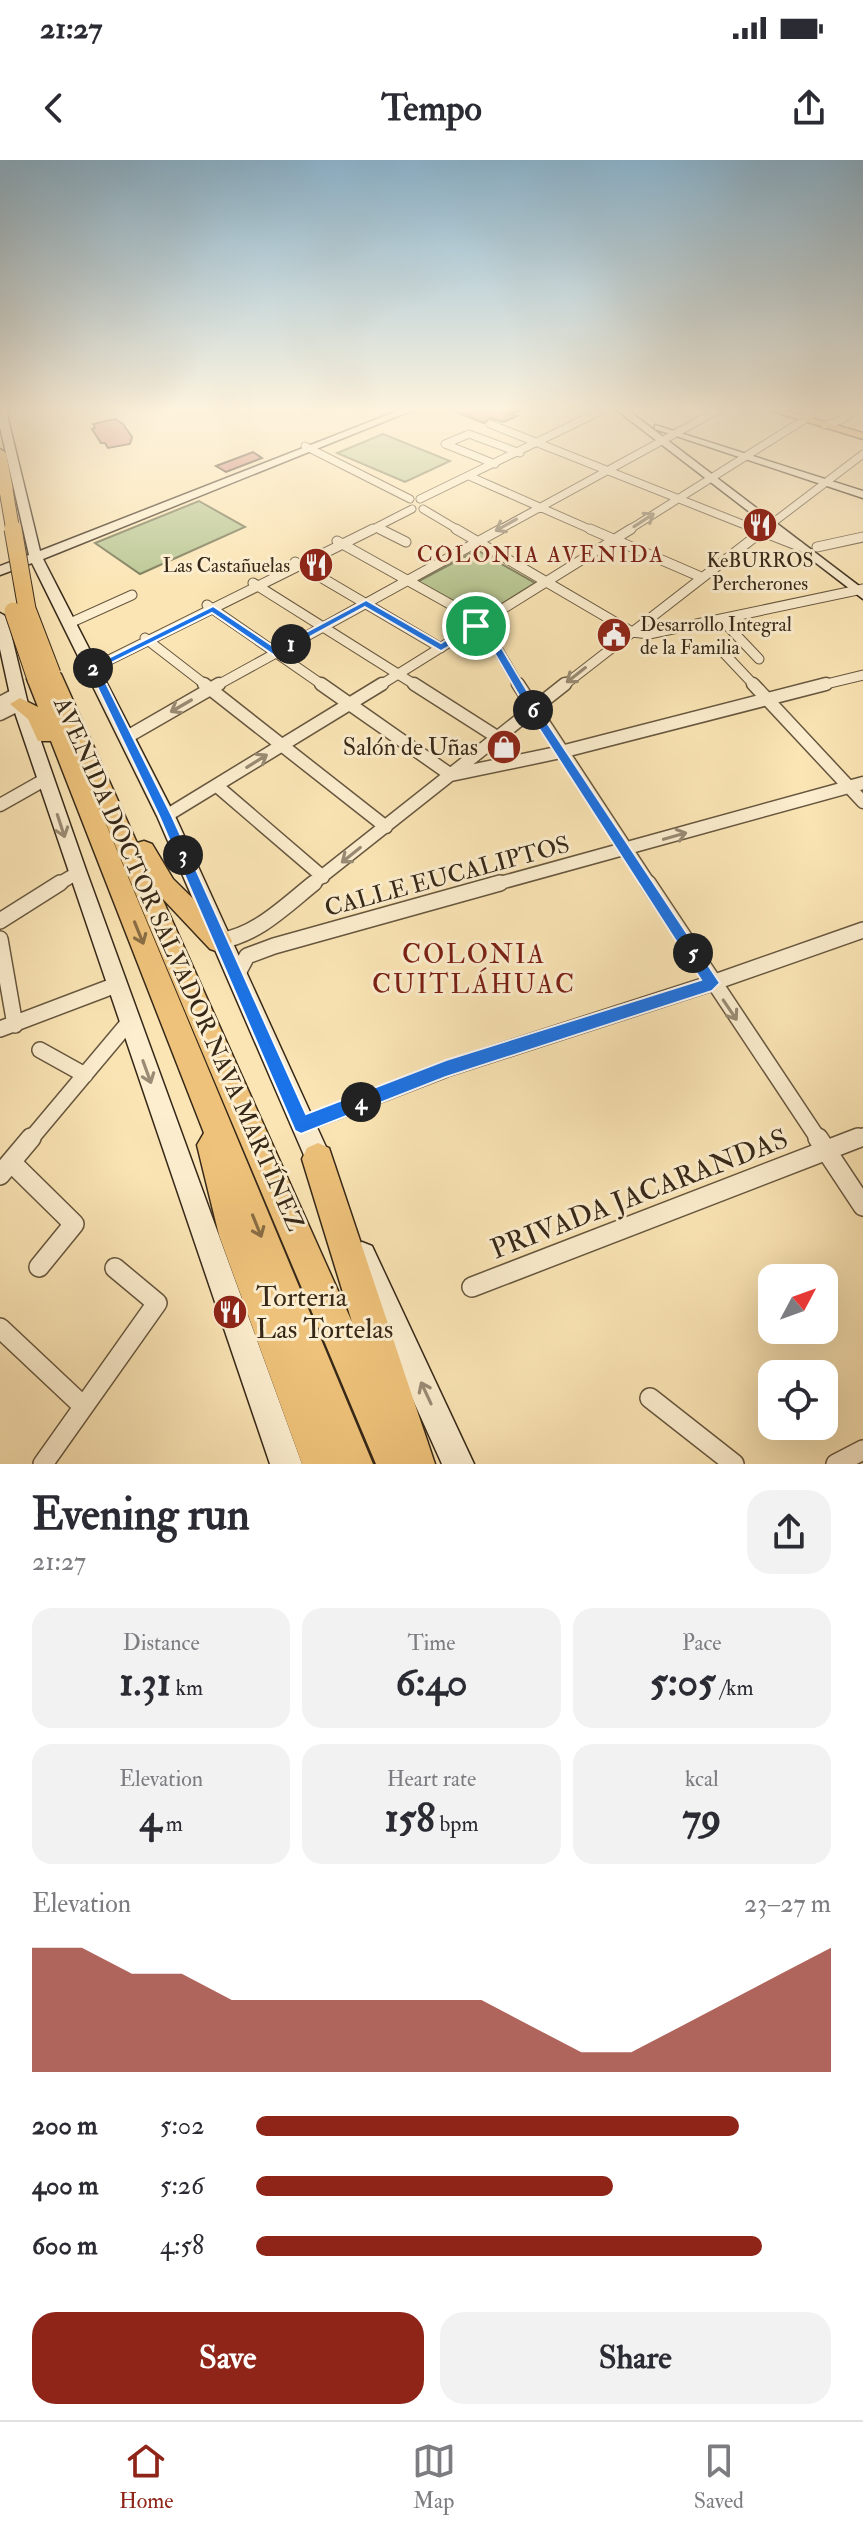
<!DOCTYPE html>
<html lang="en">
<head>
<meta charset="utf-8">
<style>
	body { margin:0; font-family:"IM FELL Double Pica",serif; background:#f2f2f3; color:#2b2b33; height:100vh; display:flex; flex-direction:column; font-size:30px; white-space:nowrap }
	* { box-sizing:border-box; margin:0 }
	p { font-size:26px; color:#7c7c81 }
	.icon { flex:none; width:44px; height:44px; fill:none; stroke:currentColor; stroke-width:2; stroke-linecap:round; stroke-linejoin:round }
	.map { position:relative; height:1304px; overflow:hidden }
	.drawer { display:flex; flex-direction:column; background:#fff; flex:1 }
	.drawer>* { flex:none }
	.needle { width:52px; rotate:49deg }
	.tools { position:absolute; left:758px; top:1104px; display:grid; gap:16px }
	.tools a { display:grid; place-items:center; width:80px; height:80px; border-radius:16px; background:#fff; box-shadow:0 8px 32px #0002; font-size:40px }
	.pin { position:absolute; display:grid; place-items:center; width:68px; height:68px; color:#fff; margin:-34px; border:4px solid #fff; border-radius:50%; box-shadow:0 2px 8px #0007 }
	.km { position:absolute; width:40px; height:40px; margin:-20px; border-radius:50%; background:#222; color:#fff; font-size:22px; line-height:40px; text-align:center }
	.round { display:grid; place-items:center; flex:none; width:84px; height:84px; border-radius:24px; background:#f2f2f3 }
	.summary { display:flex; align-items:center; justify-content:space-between; height:136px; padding:0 32px }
	h1 { font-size:44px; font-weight:700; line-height:60px }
	.figures { display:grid; grid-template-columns:repeat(3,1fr); gap:12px; height:136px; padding:8px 32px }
	.figures div { display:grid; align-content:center; border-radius:20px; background:#f2f2f3; text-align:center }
	.figures b { font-size:40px; font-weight:700 }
	.figures small { font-size:22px; font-weight:400 }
	.figures p { font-size:22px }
	.chart { height:224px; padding:16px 32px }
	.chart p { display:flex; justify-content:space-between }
	.chart svg { width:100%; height:144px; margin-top:8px; fill:#8f2418; opacity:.7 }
	.primary-button { display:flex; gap:16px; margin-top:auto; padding:16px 32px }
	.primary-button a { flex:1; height:92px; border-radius:24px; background:#8f2418; color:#fff; font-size:32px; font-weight:700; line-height:92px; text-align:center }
	.primary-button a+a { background:#f2f2f3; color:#2b2b33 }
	ul { padding:0 32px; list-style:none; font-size:26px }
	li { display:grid; grid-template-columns:128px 96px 1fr; align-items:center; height:60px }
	li i { height:20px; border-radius:10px; background:#8f2418 }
	.status { display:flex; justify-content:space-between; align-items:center; height:56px; padding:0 40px; background:#fff; direction:ltr }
	.status svg { height:22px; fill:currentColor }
	header { display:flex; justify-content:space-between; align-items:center; height:104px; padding:0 32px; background:#fff; font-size:36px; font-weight:700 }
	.tab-bar { display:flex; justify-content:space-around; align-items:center; height:112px; border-top:2px solid #e1e1e2; background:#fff; font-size:22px; color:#7c7c81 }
	.tab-bar a { display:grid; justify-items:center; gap:4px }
	.tab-bar .on { color:#8f2418 }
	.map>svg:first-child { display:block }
	.green { fill:#b8c692; stroke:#775; stroke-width:2 }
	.building { fill:#cc7d73; stroke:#362818; stroke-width:2 }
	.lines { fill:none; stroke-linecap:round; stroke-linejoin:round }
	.street-far4-casing { stroke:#67573f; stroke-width:9 }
	.street-far3-casing { stroke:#67573f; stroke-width:11 }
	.street-far2-casing { stroke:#67573f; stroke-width:15 }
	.street-far1-casing { stroke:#67573f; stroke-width:18 }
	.street-casing { stroke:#67573f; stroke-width:22 }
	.secondary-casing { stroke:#362818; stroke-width:3 }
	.primary-casing { stroke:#362818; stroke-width:3 }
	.highway-casing { stroke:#362818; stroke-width:3 }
	.street-far4 { stroke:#fceecf; stroke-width:7 }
	.street-far3 { stroke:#fceecf; stroke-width:9 }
	.street-far2 { stroke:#fceecf; stroke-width:12 }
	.street-far1 { stroke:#fceecf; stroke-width:15 }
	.street { stroke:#fceecf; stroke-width:19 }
	.secondary { fill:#fceecf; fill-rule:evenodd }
	.primary { fill:#eec27a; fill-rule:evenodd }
	.highway { fill:#eec27a; fill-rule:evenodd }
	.highway-bridge-far1-casing { stroke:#362818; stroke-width:15; stroke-linecap:butt }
	.highway-bridge-casing { stroke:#362818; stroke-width:19; stroke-linecap:butt }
	.highway-bridge-far1 { stroke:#eec27a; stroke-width:13 }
	.highway-bridge { stroke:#eec27a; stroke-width:17 }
	.oneway { stroke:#998b74 }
	.oneway2 { stroke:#896d44 }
	.route { fill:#1a73e8; stroke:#fff; stroke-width:2; fill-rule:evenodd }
	.labels { text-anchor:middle; stroke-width:6; stroke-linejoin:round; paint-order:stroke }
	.far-poi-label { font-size:20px; fill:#362818; stroke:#fceecf }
	.far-neighbourhood-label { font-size:22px; letter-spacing:2px; fill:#7a1f14; stroke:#fceecf }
	.poi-label { font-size:24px; fill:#362818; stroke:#fceecf; text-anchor:end }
	.street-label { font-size:24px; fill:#362818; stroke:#fceecf }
	.neighbourhood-label { font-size:26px; letter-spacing:2px; fill:#7a1f14; stroke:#fceecf }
	.near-street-label { font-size:28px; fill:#362818; stroke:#fceecf }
	.near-poi-label { font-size:28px; fill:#362818; stroke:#fceecf; text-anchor:start }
</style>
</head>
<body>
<div class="status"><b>21:27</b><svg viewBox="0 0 49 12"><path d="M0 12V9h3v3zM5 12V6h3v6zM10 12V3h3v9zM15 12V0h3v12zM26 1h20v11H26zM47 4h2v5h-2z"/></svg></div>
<header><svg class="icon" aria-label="back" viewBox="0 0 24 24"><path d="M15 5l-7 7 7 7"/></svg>Tempo<svg class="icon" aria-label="share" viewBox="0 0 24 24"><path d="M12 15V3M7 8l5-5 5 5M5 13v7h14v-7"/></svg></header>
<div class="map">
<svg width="863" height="1304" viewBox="0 0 863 1304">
	<rect width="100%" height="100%" fill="#fbe5b5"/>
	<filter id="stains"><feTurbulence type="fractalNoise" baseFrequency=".0025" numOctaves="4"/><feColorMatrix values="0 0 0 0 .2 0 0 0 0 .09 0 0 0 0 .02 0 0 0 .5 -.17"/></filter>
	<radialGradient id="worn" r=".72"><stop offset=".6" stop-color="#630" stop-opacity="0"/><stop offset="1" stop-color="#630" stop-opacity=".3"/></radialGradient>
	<path class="green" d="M383 274 450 301 405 322 337 293Z
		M199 341 245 367 140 414 95 383Z
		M477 390 535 423 481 457 417 422Z"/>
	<path class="building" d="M445 248H525L511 254 517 256 504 262 490 258 484 263Z
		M115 259 123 264 132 277 130 284 108 288 105 283H101L92 269 95 268 93 264Z
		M253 292 262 298 226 312 216 306Z"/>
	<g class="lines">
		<g class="street-far4-casing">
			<path id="street-far4" d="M490 264 760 371
				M825 265 841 260 859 248
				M445 284 469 274 520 293
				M445 284 495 304
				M305 286 410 339
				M469 316 594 371
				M420 339 607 248
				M423 349 460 371
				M377 367 384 371
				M369 371 412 349
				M497 371 722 248
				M627 371 810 256
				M762 371 863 294"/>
		</g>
		<g class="street-far3-casing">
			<path id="street-far3" d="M380 369 406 382
				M456 369 632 472 649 474 863 429
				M590 369 701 417
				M755 369 799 386
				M337 381 482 462 519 526
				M817 387 863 377
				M295 402 441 488
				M253 423 417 526
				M207 445 324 526
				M721 459 759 499
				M70 463 132 435
				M145 478 207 526
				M722 491 755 526
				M93 508 373 369
				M216 526 501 369
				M379 526 631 369
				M563 526 765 369
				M818 526 863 515"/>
		</g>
		<g class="street-far2-casing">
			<path id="street-far2" d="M204 524 386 667
				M321 524 451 615 561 592 826 524
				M414 524 497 577
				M518 524 650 725
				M753 524 863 642
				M0 543 17 534
				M0 554 20 544
				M127 577 219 524
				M217 626 323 717
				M0 645 46 619
				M166 656 382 524
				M57 725 77 713
				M311 725 565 524
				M493 725 863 623"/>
		</g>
		<g class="street-far1-casing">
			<path id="street-far1" d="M648 723 819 980
				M0 761 60 723
				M0 779 15 865
				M219 781C257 775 284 747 314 723
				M237 815 247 796 274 786 500 723
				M0 869 116 825
				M40 890 85 915
				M301 965 446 909 712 823 863 770
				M30 980 129 862
				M853 980 863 976"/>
		</g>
		<g class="street-casing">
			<path id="street" d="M818 978 863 1046
				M11 1002 74 1064 39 1107
				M0 1015 31 978
				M472 1127 858 978
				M0 1168 83 1246
				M650 1238 734 1304
				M43 1304 157 1143 115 1108
				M836 1304 863 1290"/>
		</g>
		<g class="secondary-casing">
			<path id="secondary" d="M0 248H9L7 255 40 391 405 248H418L43 399 175 656 331 998 335 1007 331 1016 322 1020 313 1016 157 656 32 403 0 415V406L29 395 0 267Z
				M614 248H625L863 429V439Z
				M655 265 863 331V338L655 269Z
				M0 453 7 457 28 544 87 713 302 1304H270L12 544 0 489Z
				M362 1082 372 1086 474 1304H442L348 1096 352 1086Z"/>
		</g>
		<g class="primary-casing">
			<path id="primary" d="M762 248H777L863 273V279Z"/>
		</g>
		<g class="highway-casing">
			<path id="highway" d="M0 289 6 293 13 330 6 334 0 331Z
				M52 508 61 514 137 683 144 681 152 684 173 719 228 773 232 781 228 789 219 792 210 789 162 738 352 1162 302 999 307 988 318 983 329 988 435 1304H376L73 585 373 1304H302L219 1075 197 985 204 973 51 581H38L28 559 10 544 20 538 38 547 27 519 36 513 44 517 45 510Z"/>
		</g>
		<use href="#street-far4" class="street-far4"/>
		<use href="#street-far3" class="street-far3"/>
		<use href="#street-far2" class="street-far2"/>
		<use href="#street-far1" class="street-far1"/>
		<use href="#street" class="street"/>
		<use href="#secondary" class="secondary"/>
		<use href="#primary" class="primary"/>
		<use href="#highway" class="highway"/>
		<g class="highway-bridge-far1-casing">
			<path id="highway-bridge-far1" d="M6 330 13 371"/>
		</g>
		<g class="highway-bridge-casing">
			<path id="highway-bridge" d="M13 369 27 449 52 514
				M13 451 36 519"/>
		</g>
		<use href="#highway-bridge-far1" class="highway-bridge-far1"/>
		<use href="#highway-bridge" class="highway-bridge"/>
	</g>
	<defs><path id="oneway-shaft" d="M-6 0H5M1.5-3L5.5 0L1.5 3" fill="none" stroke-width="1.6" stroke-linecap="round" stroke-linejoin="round" transform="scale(2)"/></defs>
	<g class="oneway">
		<use href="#oneway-shaft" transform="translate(644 360) rotate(-33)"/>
		<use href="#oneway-shaft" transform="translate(506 365) rotate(151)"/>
		<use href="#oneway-shaft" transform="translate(576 515) rotate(142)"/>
		<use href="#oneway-shaft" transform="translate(181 546) rotate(150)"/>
		<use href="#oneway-shaft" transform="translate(257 601) rotate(-32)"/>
		<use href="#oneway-shaft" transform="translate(61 666) rotate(72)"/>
		<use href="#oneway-shaft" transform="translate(675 676) rotate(-16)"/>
		<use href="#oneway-shaft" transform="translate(351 695) rotate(141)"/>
		<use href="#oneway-shaft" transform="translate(730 850) rotate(56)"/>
		<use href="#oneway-shaft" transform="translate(147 912) rotate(70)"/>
		<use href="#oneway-shaft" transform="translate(426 1233) rotate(-115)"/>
	</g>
	<g class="oneway2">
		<use href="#oneway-shaft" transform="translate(139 773) rotate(68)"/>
		<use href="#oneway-shaft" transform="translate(257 1066) rotate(68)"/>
	</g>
	<linearGradient id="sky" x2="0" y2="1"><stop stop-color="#8cb8d4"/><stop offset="0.58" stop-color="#fdf3de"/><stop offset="1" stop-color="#fdf3de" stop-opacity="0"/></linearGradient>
	<rect width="863" height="430" fill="url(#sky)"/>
	<path class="route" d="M366 440 441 483 478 460H485L538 549 720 823 712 831 446 917 301 974 295 971 159 656 88 508 213 446 276 488ZM365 447 441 491 480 468 529 553 701 820 446 900 306 954 172 656 99 509 212 453 275 496Z"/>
	<defs>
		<g id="restaurant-disc" transform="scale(1.8)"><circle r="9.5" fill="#8f2418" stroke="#fceecf"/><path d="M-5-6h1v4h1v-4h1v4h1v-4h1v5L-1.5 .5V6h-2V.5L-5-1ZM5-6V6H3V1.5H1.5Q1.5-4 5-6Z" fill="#fff"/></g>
		<g id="civic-disc" transform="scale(1.8)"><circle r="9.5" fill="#8f2418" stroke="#fceecf"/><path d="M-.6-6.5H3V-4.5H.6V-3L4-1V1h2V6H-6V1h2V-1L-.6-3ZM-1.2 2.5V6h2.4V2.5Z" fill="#fff"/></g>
		<g id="shop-disc" transform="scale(1.8)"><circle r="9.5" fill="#8f2418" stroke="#fceecf"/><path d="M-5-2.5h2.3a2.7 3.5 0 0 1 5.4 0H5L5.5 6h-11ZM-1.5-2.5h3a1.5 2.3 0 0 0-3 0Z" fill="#fff"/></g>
	</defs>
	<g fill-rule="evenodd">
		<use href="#restaurant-disc" x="760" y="365"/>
		<use href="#restaurant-disc" x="316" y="405"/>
		<use href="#civic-disc" x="614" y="475"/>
		<use href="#shop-disc" x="504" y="587"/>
		<use href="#restaurant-disc" x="230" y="1152"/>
	</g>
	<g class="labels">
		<g class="far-poi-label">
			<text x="760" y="407">KeBURROS<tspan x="760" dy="23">Percherones</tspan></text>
			<text x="290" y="412" text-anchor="end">Las Castañuelas</text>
			<text x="640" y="471" text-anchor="start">Desarrollo Integral<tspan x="640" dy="23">de la Familia</tspan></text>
		</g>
		<g class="far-neighbourhood-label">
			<text x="541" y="402">COLONIA AVENIDA</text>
		</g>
		<g class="poi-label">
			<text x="478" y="595">Salón de Uñas</text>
		</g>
		<g class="street-label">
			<text transform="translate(447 716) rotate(-15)" y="8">CALLE EUCALIPTOS</text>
			<text transform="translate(179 804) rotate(66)" y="8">AVENIDA DOCTOR SALVADOR NAVA MARTÍNEZ</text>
		</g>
		<g class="neighbourhood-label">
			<text x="474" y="803">COLONIA<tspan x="474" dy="30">CUITLÁHUAC</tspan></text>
		</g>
		<g class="near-street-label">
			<text transform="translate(639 1033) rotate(-21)" y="10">PRIVADA JACARANDAS</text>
		</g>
		<g class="near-poi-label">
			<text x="256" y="1146">Torteria<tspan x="256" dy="32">Las Tortelas</tspan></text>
		</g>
	</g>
	<rect width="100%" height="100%" filter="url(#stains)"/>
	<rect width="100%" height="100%" fill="url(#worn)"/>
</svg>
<div class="tools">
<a><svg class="needle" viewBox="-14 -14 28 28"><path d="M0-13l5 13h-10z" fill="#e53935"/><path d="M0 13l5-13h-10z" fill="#7c7c81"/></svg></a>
<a><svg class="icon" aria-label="locate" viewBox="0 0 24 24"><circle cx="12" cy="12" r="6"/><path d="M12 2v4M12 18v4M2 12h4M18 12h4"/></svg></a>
</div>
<div class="pin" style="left:476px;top:466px;background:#1e9e55"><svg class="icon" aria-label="arrive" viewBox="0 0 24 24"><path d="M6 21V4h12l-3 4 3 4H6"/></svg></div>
<b class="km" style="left:291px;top:484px">1</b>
<b class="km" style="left:93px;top:508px">2</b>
<b class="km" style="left:183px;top:695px">3</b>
<b class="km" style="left:361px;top:942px">4</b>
<b class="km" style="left:693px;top:793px">5</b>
<b class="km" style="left:533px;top:550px">6</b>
</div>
<section class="drawer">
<div class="summary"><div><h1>Evening run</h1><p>21:27</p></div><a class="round"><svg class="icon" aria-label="share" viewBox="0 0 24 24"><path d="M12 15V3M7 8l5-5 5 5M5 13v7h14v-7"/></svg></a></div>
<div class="figures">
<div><p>Distance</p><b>1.31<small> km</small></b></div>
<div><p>Time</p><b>6:40</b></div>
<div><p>Pace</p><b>5:05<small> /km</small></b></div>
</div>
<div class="figures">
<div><p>Elevation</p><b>4<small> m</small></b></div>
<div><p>Heart rate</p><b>158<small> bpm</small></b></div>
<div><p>kcal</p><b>79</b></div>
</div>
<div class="chart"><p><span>Elevation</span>23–27 m</p>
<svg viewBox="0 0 160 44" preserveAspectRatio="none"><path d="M0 44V6L10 6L20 14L30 14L40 22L50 22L60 22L70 22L80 22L90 22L100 30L110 38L120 38L130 30L140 22L150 14L160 6V44z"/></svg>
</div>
<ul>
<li><b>200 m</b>5:02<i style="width:84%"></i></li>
<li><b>400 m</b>5:26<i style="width:62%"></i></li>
<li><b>600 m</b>4:58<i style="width:88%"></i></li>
</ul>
<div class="primary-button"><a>Save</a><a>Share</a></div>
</section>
<nav class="tab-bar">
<a class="on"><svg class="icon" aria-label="home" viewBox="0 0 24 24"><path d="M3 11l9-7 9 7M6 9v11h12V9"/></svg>Home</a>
<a><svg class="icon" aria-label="map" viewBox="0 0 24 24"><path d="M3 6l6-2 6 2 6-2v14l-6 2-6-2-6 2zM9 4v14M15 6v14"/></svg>Map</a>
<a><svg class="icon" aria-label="saved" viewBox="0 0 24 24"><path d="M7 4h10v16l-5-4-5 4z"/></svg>Saved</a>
</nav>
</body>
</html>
